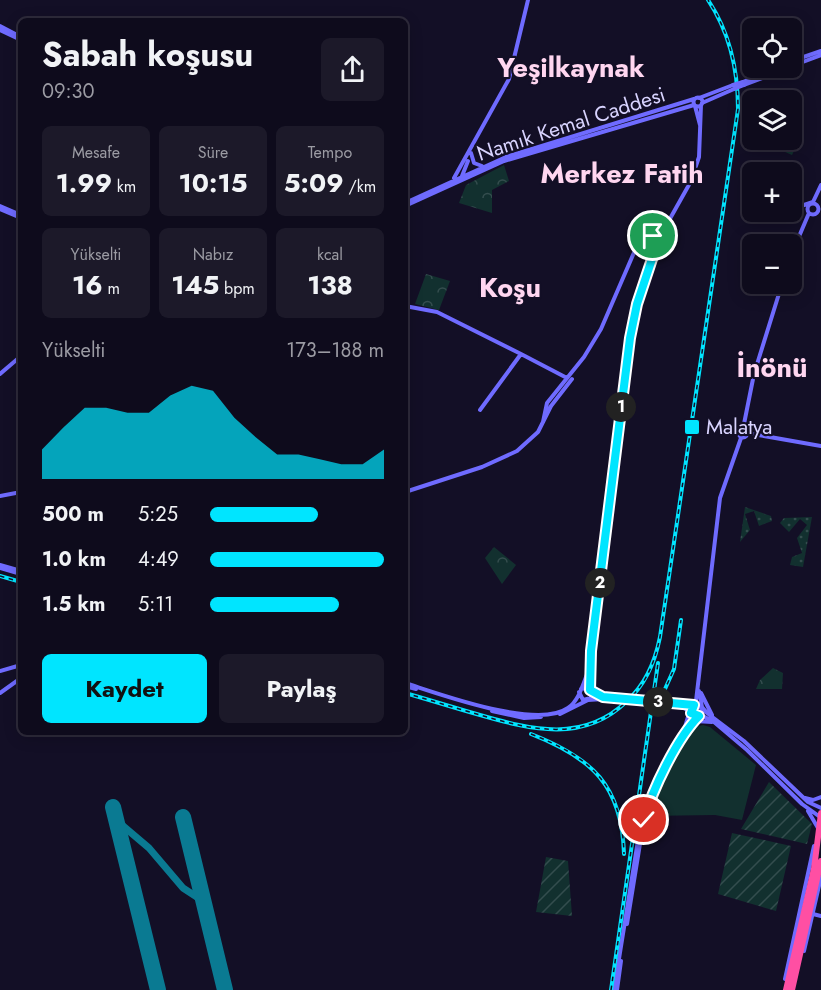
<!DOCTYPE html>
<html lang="tr">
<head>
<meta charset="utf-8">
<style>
	body { margin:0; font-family:Jost,sans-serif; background:#1c1929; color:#f1f3f6; height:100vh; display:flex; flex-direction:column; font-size:22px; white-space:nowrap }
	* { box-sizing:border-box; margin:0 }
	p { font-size:20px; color:#9b9ba3 }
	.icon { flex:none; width:33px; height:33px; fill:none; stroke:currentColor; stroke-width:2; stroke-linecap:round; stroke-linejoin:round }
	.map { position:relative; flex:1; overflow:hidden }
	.sheet { position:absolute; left:18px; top:18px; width:390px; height:717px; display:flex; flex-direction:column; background:#0e0b1c; border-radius:9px; box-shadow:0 3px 15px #0003,0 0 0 2px #2e2b3b }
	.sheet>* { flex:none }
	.fabs { position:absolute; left:742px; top:18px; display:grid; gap:12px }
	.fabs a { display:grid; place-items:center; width:60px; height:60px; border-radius:9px; background:#0e0b1c; box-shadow:0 3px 15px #0003,0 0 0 2px #2e2b3b; font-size:30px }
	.pin { position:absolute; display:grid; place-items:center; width:51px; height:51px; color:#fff; margin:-26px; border:3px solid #fff; border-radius:50%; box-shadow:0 2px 6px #0007 }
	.km { position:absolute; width:30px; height:30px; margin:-15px; border-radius:50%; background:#222; color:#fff; font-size:16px; line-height:30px; text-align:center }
	.round { display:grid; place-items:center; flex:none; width:63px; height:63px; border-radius:9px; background:#1c1929 }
	.overview { display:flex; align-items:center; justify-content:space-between; height:102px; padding:0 24px }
	h1 { font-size:33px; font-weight:700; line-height:45px }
	.metrics { display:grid; grid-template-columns:repeat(3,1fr); gap:9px; height:102px; padding:6px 24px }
	.metrics div { display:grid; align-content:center; border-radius:9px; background:#1c1929; text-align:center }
	.metrics b { font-size:26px; font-weight:700 }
	.metrics small { font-size:16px; font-weight:400 }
	.metrics p { font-size:16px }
	.chart { height:168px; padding:12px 24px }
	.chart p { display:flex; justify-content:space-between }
	.chart svg { width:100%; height:108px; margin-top:6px; fill:#00e5ff; opacity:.7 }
	.action { display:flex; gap:12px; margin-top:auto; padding:12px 24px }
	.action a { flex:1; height:69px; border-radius:9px; background:#00e5ff; color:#111; font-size:24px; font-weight:700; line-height:69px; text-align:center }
	.action a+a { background:#1c1929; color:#f1f3f6 }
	ul { padding:0 24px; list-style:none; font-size:20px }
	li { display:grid; grid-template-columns:96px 72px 1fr; align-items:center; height:45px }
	li i { height:15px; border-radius:8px; background:#00e5ff }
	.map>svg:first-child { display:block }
	.grass { fill:url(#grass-dots) }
	.park { fill:url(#park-crowns) }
	.garden { fill:url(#garden-furrows) }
	.pitch { fill:#12302f }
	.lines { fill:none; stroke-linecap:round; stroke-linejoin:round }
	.taxiway { stroke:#0a7a92; stroke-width:7 }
	.runway { stroke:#0a7a92; stroke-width:16 }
	.secondary { stroke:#6f6bff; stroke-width:4 }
	.highway { stroke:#ff4fa3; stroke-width:6 }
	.rail-casing { stroke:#00e5ff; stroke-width:4 }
	.rail { stroke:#130f26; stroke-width:1.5; stroke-dasharray:4.5; stroke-linecap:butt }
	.secondary-bridge { stroke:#6f6bff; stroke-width:4 }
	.route-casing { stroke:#fff; stroke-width:12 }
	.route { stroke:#00e5ff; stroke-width:8 }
	.poi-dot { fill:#00e5ff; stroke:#130f26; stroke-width:2 }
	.labels { text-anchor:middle; stroke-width:4.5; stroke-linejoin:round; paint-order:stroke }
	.street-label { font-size:21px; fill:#d9d4ff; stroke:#130f26 }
	.poi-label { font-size:21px; fill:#d9d4ff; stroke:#130f26; text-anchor:start }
	.district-label { font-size:27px; font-weight:bold; fill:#ffd6f0; stroke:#130f26 }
</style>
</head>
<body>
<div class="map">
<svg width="821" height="990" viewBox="0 0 821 990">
	<defs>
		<pattern id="grass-dots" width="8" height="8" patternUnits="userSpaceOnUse" patternTransform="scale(1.5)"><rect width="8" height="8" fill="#12302f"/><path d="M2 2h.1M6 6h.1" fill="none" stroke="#344d4e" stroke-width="1.8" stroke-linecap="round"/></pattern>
		<pattern id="park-crowns" width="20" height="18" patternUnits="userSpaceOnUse" patternTransform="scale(1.5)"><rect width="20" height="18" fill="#12302f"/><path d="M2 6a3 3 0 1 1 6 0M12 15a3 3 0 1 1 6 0" fill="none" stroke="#344d4e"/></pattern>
		<pattern id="garden-furrows" width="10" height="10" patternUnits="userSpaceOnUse" patternTransform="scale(1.5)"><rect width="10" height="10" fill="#12302f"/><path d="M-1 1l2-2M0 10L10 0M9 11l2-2" fill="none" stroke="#344d4e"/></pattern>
	</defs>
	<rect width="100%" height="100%" fill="#130f26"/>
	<path class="grass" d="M745 507 771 516 772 521 759 526 754 511 745 514 750 530 740 542Z
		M812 517 803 567 790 565 792 557 802 553 797 538 807 525 800 519 789 532 780 523 784 518Z"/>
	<path class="park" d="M792 132 801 136 792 155 774 147 775 140H792Z
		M504 165 509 181 492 190V213L459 203 466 185Z
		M426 274 450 281 439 310 415 304Z
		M494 547 516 565 502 584 485 558Z
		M773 668 783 673 782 689H756L760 680Z"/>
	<path class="garden" d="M769 782 812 824 807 844 741 829Z
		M732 833 791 846 776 911 718 894Z
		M546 857 568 861 572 916 536 912Z"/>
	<path class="pitch" d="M703 725 710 727 756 765 742 820 715 815 648 816C653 796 682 727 703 725Z"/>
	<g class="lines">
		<path class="taxiway" d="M116 820 149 848 183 888 203 901"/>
		<path class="runway" d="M113 807 158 990
			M183 817 225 990"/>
		<path class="secondary" d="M0 26 21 37
			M0 30 21 40
			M792 61 821 51
			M792 66 821 55
			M743 82 776 68
			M744 85 789 68
			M693.5 102a4.5 4.5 0 1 1 9 0a4.5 4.5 0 1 1-9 0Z
			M699 98 733 85
			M702 103 734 89
			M695 106 700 125
			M471 153 474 163 482 166
			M462 176 468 161
			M454 178 509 79 528 0
			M405 203 506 157 694 99
			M807.5 209a5.5 5.5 0 1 1 11 0a5.5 5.5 0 1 1-11 0Z
			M0 206 21 215
			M405 206 504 161 694 105
			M801 206 813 202 821 185
			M0 209 21 218
			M640 241 650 243 654 250
			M792 253 809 213
			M405 306 437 312 521 354
			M0 374 21 356
			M480 410 521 354 567 378
			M543 422 547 403 584 357 601 329 639 241 667 224 690 183 699 157 701 105
			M738.5 433a4.5 4.5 0 1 1 9 0a4.5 4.5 0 1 1-9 0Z
			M743 429 754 374 782 284
			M747 433 821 446
			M405 492 482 467 517 451 538 432 551 406 572 379
			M0 496 21 492
			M0 565 21 571
			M0 568 21 574
			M0 671 21 665
			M405 683C440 694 537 730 568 708 580 700 584 680 590 667
			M405 686 416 689
			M581 689 587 688 603 697
			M699 691 702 707 707 713 744 741 808 802 821 808
			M579 692 583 700 591 698V651L630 338 643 284 658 241 667 224
			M0 693 21 678
			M701 693 712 715
			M683 704 694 705 696 701 720 498 741 438
			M492 711 524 718 541 717
			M560 714 588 700 603 699
			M701 715 714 722 747 750 802 804 820 817
			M695 721 712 722
			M805 798 813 800 821 797
			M808 811 818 828
			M813 914 821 916
			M627 924 645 813 661 777 688 730 699 716
			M804 951 821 877
			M785 979 814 846
			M614 990 643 809 684 730 691 707 699 704 703 712 696 716C690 714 686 708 680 705
			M617 990 621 961"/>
		<path class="highway" d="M786 990 814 869 821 813
			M792 990 821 861"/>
		<g class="rail-casing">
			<path id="rail" d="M0 576 21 582
				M405 693C430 700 455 708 480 715 532 730 584 743 627 701 646 684 655 662 660 637L738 109C738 70 730 33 708 0
				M656 709 674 669 681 620
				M531 734C592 758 622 785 624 854
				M611 990 658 663"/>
		</g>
		<use href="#rail" class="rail"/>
		<path class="secondary-bridge" d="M733 85 743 82
			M734 89 744 85
			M603 697 683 704"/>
	</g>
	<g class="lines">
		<g class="route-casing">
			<path id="route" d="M644 820C652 790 677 738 699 716L691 713 694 705 603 697 590 690 591 651 630 338 637 304 658 241 653 236"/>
		</g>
		<use href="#route" class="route"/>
	</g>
	<rect class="poi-dot" x="684" y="419" width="16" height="16" rx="3"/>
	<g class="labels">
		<g class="street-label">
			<text transform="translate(571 124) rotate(-18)" y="7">Namık Kemal Caddesi</text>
		</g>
		<g class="poi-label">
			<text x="706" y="434">Malatya</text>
		</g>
		<g class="district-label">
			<text x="571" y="77">Yeşilkaynak</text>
			<text x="622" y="183">Merkez Fatih</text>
			<text x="510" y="297">Koşu</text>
			<text x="772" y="377">İnönü</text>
		</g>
	</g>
</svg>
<div class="fabs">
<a><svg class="icon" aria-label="locate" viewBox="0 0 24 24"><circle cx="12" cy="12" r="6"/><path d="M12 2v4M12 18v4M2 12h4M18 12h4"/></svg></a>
<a><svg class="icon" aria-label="layers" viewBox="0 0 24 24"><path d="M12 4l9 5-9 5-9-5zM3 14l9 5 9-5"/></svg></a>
<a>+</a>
<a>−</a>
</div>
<div class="pin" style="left:653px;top:236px;background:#1e9e55"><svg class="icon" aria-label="arrive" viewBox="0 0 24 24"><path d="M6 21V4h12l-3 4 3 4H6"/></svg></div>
<div class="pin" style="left:644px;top:820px;background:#d93025"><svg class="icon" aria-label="check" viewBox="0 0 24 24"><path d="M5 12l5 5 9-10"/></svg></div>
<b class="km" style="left:621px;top:407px">1</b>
<b class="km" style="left:600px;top:583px">2</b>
<b class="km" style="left:658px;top:702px">3</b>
<section class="sheet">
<div class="overview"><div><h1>Sabah koşusu</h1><p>09:30</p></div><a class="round"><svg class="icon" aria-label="share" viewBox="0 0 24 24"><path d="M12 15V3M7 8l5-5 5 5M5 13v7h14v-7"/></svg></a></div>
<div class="metrics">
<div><p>Mesafe</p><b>1.99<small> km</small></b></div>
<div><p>Süre</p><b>10:15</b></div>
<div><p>Tempo</p><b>5:09<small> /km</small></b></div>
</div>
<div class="metrics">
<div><p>Yükselti</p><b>16<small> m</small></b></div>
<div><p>Nabız</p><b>145<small> bpm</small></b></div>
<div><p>kcal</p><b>138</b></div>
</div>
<div class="chart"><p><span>Yükselti</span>173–188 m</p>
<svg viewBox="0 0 160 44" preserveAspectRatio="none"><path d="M0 44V32L10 23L20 15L30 15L40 17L50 17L60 10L70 6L80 8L90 19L100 27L110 34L120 34L130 36L140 38L150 38L160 32V44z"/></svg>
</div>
<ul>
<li><b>500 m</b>5:25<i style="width:62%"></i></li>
<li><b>1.0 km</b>4:49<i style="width:100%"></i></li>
<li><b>1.5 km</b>5:11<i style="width:74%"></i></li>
</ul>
<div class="action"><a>Kaydet</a><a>Paylaş</a></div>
</section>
</div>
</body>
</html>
